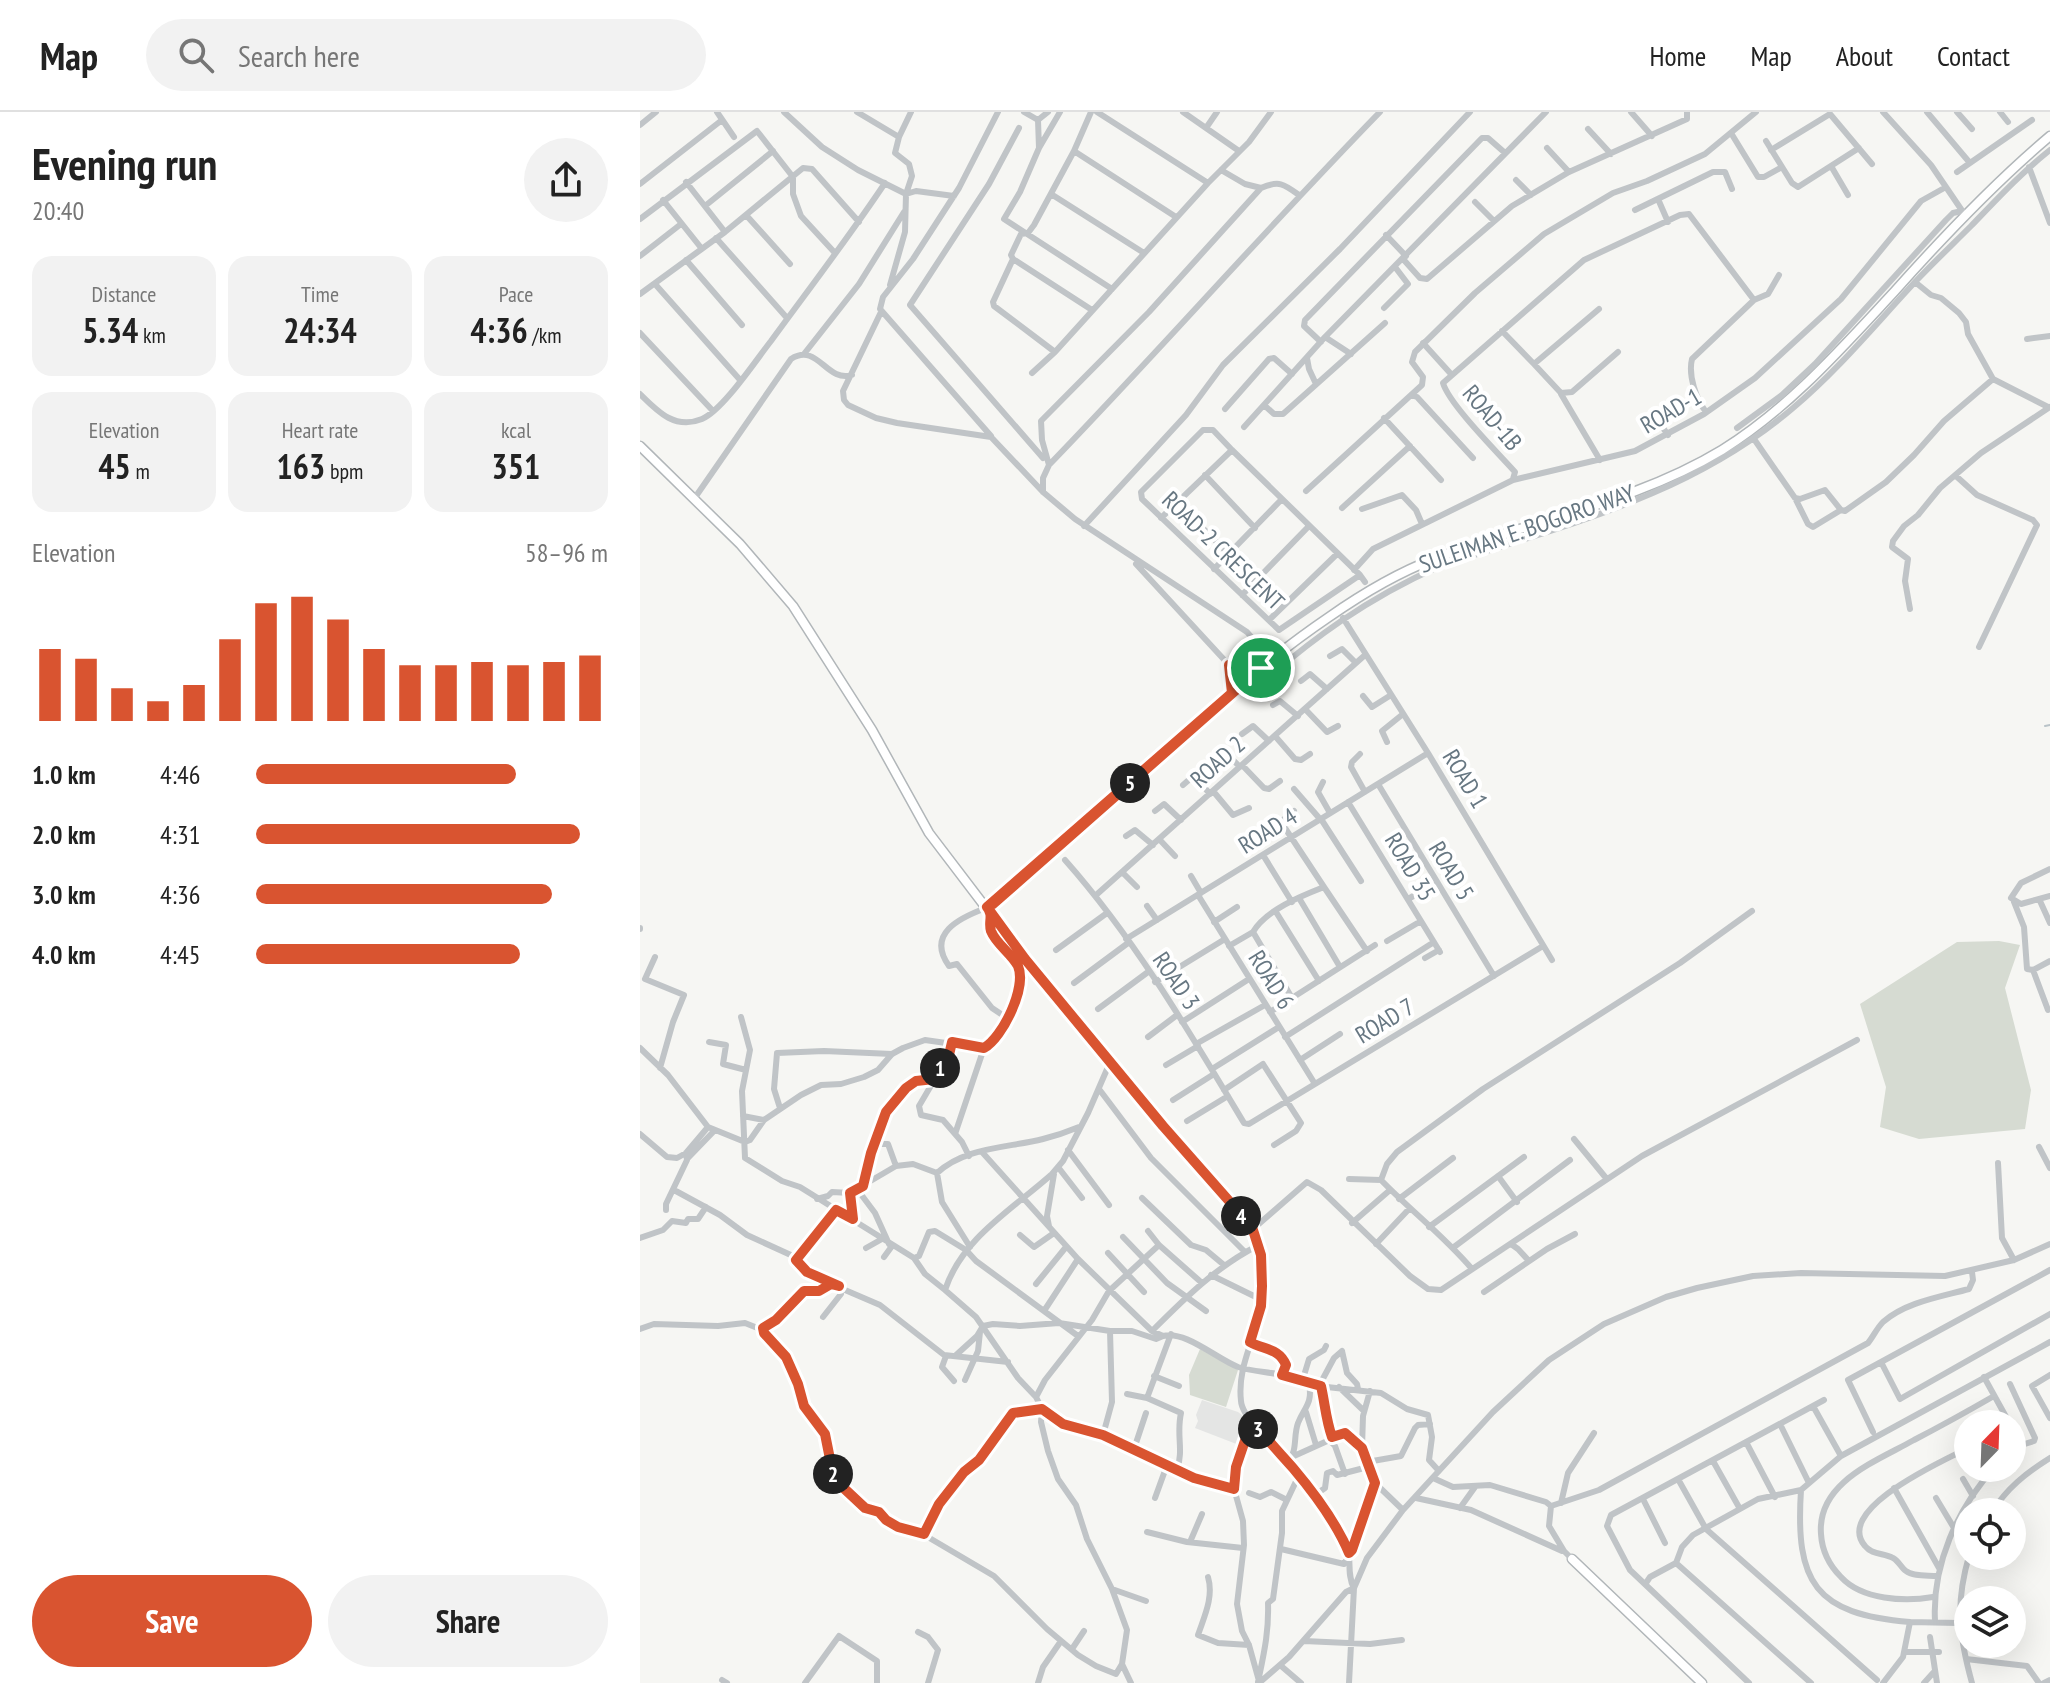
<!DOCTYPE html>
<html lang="en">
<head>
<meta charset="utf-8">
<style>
	body { margin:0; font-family:"PT Sans Narrow",sans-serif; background:#f2f2f2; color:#222; height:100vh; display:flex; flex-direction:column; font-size:30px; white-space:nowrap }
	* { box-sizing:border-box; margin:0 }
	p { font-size:26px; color:#767676 }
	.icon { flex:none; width:44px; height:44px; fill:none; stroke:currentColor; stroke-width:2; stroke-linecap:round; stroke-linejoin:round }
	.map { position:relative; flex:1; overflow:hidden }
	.panel { display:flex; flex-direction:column; background:#fff; width:640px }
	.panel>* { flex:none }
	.needle { width:52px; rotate:23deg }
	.controls { position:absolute; left:1314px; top:1298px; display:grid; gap:16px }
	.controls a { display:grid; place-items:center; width:72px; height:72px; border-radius:50%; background:#fff; box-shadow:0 8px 32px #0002; font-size:40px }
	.pin { position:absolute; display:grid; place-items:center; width:68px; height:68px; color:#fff; margin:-34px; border:4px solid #fff; border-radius:50%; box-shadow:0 2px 8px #0007 }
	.km { position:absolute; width:40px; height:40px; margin:-20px; border-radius:50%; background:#222; color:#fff; font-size:22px; line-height:40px; text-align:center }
	.round { display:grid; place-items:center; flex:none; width:84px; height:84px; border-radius:42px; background:#f2f2f2 }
	.overview { display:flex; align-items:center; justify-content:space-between; height:136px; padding:0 32px }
	h1 { font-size:44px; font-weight:600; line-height:60px }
	.stats { display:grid; grid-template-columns:repeat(3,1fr); gap:12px; height:136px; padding:8px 32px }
	.stats div { display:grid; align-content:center; border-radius:20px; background:#f2f2f2; text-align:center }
	.stats b { font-size:34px; font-weight:600 }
	.stats small { font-size:22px; font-weight:400 }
	.stats p { font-size:22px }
	.chart { height:224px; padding:16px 32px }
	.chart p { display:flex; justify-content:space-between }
	.chart svg { width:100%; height:144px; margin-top:8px; stroke:#d95430; stroke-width:6 }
	.primary-button { display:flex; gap:16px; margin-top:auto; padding:16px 32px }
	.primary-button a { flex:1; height:92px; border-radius:48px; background:#d95430; color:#fff; font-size:32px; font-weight:600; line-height:92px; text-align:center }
	.primary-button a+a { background:#f2f2f2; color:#222 }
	ul { padding:0 32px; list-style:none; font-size:26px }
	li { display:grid; grid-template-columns:128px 96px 1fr; align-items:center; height:60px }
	li i { height:20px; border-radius:10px; background:#d95430 }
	header { display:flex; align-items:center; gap:48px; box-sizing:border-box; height:112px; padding:0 40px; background:#fff; border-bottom:2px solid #e0e0e0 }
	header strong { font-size:38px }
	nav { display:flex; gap:44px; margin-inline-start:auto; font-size:28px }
	.search { width:560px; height:72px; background:#f2f2f2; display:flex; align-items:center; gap:20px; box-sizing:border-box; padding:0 28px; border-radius:44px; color:#767676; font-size:30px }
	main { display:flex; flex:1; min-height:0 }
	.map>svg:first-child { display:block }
	.built { fill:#e4e5e4 }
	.green { fill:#d6dbd2 }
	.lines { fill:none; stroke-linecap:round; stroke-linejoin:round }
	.stream { stroke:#b9c3c8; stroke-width:2 }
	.major-casing { stroke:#b1b6b9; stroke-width:11 }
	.minor { stroke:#c0c4c7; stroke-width:6 }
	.major { stroke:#fff; stroke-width:8 }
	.route-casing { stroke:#fff; stroke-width:16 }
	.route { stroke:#d95430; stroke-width:10 }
	.labels { text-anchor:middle; stroke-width:8; stroke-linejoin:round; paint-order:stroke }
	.street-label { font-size:24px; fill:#677782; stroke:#fff }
</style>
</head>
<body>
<header>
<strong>Map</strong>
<div class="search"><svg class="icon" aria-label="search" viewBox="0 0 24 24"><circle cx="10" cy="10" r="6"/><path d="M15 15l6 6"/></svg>Search here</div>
<nav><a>Home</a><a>Map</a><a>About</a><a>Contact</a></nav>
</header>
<main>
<section class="panel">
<div class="overview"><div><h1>Evening run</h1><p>20:40</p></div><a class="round"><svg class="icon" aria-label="share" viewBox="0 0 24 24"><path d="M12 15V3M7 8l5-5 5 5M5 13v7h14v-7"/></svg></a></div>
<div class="stats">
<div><p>Distance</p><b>5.34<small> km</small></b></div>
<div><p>Time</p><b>24:34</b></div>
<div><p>Pace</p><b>4:36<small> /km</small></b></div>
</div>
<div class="stats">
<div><p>Elevation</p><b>45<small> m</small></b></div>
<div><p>Heart rate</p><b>163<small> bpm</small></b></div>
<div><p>kcal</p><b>351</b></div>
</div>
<div class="chart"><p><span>Elevation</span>58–96 m</p>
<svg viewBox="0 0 160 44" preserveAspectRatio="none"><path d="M5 44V22M15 44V25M25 44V34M35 44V38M45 44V33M55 44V19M65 44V8M75 44V6M85 44V13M95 44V22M105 44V27M115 44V27M125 44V26M135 44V27M145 44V26M155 44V24"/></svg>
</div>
<ul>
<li><b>1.0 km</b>4:46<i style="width:74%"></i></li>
<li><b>2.0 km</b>4:31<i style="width:92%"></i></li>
<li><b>3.0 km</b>4:36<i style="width:84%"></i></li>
<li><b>4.0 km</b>4:45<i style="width:75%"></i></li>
</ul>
<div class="primary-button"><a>Save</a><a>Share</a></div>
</section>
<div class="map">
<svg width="1410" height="1571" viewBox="0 0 1410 1571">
	<rect width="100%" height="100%" fill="#f6f6f3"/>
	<path class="built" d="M562 1288 598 1300 609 1309 599 1333 555 1316 558 1309 556 1303Z"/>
	<path class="green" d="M1359 829 1380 833 1365 876 1391 978 1385 1017 1279 1027 1240 1015 1246 975 1220 892 1317 830Z
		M560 1237 598 1258 586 1295 550 1283 549 1263Z"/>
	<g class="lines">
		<path class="stream" d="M1405 614 1410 613"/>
		<g class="major-casing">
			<path id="major" d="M0 334 100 432 153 494 232 618 289 721 385 847 523 1014 613 1117
				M347 795C380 774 409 742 438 716 520 645 599 566 689 505 722 482 757 461 794 447 889 408 993 392 1082 338 1149 296 1200 238 1254 180 1303 125 1353 72 1410 24
				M932 1447 1062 1571"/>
		</g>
		<path class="minor" d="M77 0 94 25
			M144 0 182 35 218 58 266 82 276 79 314 84
			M217 0 259 25 255 41 269 52 272 64 266 82 265 120 250 173
			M384 0 398 8
			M420 0 399 36 380 80 364 107 472 177
			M457 0 568 71
			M543 0 599 39
			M991 0 1012 24
			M1243 0 1291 53 1323 100
			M1287 0 1330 51
			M1317 0 1332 17
			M1360 0 1368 10
			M1190 2 1232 52
			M398 8 399 36
			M398 8 408 0
			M0 13 16 0
			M379 16 349 72 270 193 403 346
			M566 16 577 0
			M948 17 971 42
			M1091 21 1118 65H1124L1142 55
			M259 25 271 0
			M1126 29 1152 71 1158 75 1219 36
			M907 36 929 60
			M1131 38 1190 2
			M434 39 536 105
			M1191 54 1208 83
			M1389 55 1410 111
			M581 58 605 72 621 76
			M1317 60 1392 8
			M876 68 891 83
			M46 70 85 120
			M0 72 82 8
			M411 82 504 141
			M1018 87 1028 110
			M23 88 62 137
			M835 90 853 108
			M65 94 133 39
			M995 98 1073 60H1085L1092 77
			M106 103 150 152
			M0 107 117 19 153 65V82L161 104 195 141
			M746 123 766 144
			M76 126 147 206
			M0 144 41 112
			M373 147 452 198
			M763 147 780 166 787 167 872 94 929 60 1047 7V0
			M46 148 102 213
			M1275 170 1291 183 1301 186 1319 201 1326 210 1328 222 1353 267 1408 295
			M15 172 101 269
			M0 182 85 120 163 56 172 57 219 110
			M744 196 768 172 755 155
			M241 200 203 279 204 288 208 293 236 306 257 311 351 325 403 380 435 407 607 520C625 539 617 543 598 556
			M862 219 894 252 959 197
			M0 221 73 299
			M685 225 711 242
			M1387 227 1410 224
			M681 230 664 214 665 208 842 26H848L864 40
			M783 231 811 262
			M415 240 354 194 353 190 373 147 371 143 381 122 388 121 394 113 434 39 451 0
			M164 242 219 172 264 100
			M667 246 669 257 676 272
			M894 252 921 281 932 280 978 240
			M392 261 415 240 568 71 609 30 631 0
			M0 282C18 300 35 318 62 307 83 298 116 248 131 229 169 177 209 125 245 71
			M921 282 960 348
			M771 283 777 285 833 346
			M624 293 634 302H643L745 211
			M585 297 629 247 634 246 652 262
			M1066 300C1056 287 1048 263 1052 247L1114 188 1128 182 1139 163
			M744 306 801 368
			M1016 306 1028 323
			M604 315 685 225 906 0
			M1097 316 1142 283 1175 252 1306 108 1313 101 1322 99
			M351 324 240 197 243 185 273 147 319 76 358 0
			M1114 327 1155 386 1168 412 1173 415 1201 398 1205 399 1246 370 1274 343 1304 309 1353 267
			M409 353C521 237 627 116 740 0
			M565 363 615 416
			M1316 364 1337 383 1393 408 1397 413 1339 535
			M873 367 875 360C858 341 809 292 803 271L944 148 1040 103 1049 102 1114 188
			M666 379 782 273 783 265 772 250 775 240 835 181 904 122 973 81 1007 69 1065 42 1116 0
			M403 380V366L409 353 402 328 401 309 509 200 621 76C639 68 644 72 659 83
			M1155 386 1160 387 1185 378 1201 398
			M54 387 151 247C178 230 186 271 212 263
			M537 391 589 442
			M702 396 770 334
			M722 397 762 383 776 398 782 412
			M521 406 592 338
			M444 414 546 303 583 253 700 137 830 0
			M496 452 589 553 598 556H620
			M574 457 642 387
			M714 458 733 437 873 368 995 339 1064 302 1115 266 1201 187 1281 89 1306 75
			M720 463 639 518 502 387 501 380 563 318H573L592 338 720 463 725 470
			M602 483 669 414
			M1270 497 1265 469 1268 447 1252 435 1253 429 1264 414 1278 403 1300 376 1341 341 1410 295
			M703 506 788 641 912 848
			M629 508 697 442
			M690 544 702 537 716 551
			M589 553 592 581
			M661 569 670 562 687 577
			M605 570 613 579C672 526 728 486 800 454 925 413 1050 384 1153 296 1198 258 1235 213 1275 170 1293 151 1313 132 1331 114 1357 87 1381 61 1410 38
			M723 584 732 595 751 583
			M633 593 640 589 658 604
			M665 597 687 620 698 614
			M602 622 613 614 629 629
			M635 624 655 647 661 648 670 642
			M747 630 742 619 763 602
			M720 642 712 650 711 655 725 680
			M572 649 585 640 600 655
			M602 653 624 676 629 677 640 669
			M683 670 678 680 690 701
			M738 672 854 864
			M543 673 551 666H556L570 682
			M654 677 680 707
			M573 679 593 703 609 696
			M708 690 800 840
			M515 699 524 692 541 708
			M654 699 643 708V713L684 775
			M681 707 721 769
			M486 724 495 718 513 733
			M519 727 535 744
			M623 743 652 790
			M425 748C495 827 550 921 604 1011L609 1012 903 834
			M1410 757 1381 771 1371 786 1381 792 1410 784
			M482 760 497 775
			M551 764 561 781
			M558 783 675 972
			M455 784 725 543
			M659 786 700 855
			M768 787 797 771
			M1400 789 1410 811
			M1374 790 1384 815 1387 857 1393 858 1410 849
			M507 794 517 808
			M346 796C319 806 286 822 309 854L317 852 352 896 367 906
			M636 800 679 869
			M574 810 597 795
			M0 816V817
			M613 820C626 798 661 784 684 775L727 839
			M486 827 788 641
			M747 829 781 809
			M589 834 613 820 652 886
			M416 838 467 801
			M15 845 5 867 44 883 33 910 20 956
			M785 846 799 838
			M1393 858 1408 898
			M515 870 585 827
			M434 871 488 831
			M458 897 508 860
			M630 900 735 833
			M101 905 110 938 102 979 105 1046 142 1069 160 1075 274 1146 285 1162 305 1178
			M542 910 609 867
			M508 925 537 903
			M645 925 794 830
			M69 930 86 933 83 952 106 958
			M312 930 309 943 279 994 281 1003 303 1008 322 1030 329 1044
			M556 932 625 893
			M0 936 28 963 68 1015 105 1030 110 1028 124 1008 161 983 181 973 201 972 224 965 238 958 252 942 263 936 285 928 341 936 355 929 364 914 381 869 378 855 352 820V803
			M471 948 448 1001 423 1049 412 1062C373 1097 322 1126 305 1178L336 1205 378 1266 396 1285 402 1297 401 1310 408 1339 418 1367 436 1393 447 1427 472 1477 487 1518 482 1552 491 1571
			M660 948 700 922
			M526 953 558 934
			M572 957 639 915
			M459 977 511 1046 605 1140
			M584 978 623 952 661 1011 656 1019 634 1033
			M533 988 574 962
			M140 996 134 977 137 941 184 939 252 942
			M103 1004 124 1008
			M547 1009 588 984
			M0 1022 27 1045 37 1046 46 1041 68 1015
			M315 1022 344 936
			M934 1027 966 1066
			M236 1032H248L256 1054
			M1399 1035 1410 1056
			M428 1038 469 1093
			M342 1040 438 1147 512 1219 523 1224C545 1218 577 1247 598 1255 611 1259 628 1260 642 1263
			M47 1047 75 1018
			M1358 1051 1362 1126 1374 1148
			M418 1055 442 1086
			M297 1061 302 1090 330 1135
			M858 1064 877 1090
			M709 1067 741 1068C770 1098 804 1124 832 1157
			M741 1068 747 1052 757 1040 843 977 1040 851 1112 799
			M223 1074 231 1041 246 1000 266 976 276 969 294 967
			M217 1077 235 1101 249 1132
			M34 1078 80 1103 107 1123 153 1144 167 1160 199 1174 201 1182 183 1205
			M210 1081 213 1107
			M502 1086 551 1133 566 1138 584 1153
			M177 1087 188 1084 192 1080 210 1081 256 1054 273 1052 297 1061C325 1035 367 1036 403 1027 415 1024 427 1020 439 1015
			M759 1087 813 1046
			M26 1098V1092L47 1048 46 1041
			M712 1111 750 1078
			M409 1114 407 1104 414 1062
			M789 1115 884 1045
			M508 1119 519 1133 562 1171
			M380 1123 394 1135 414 1121
			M483 1125 527 1171 566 1199
			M0 1126 23 1118 32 1109 46 1111 48 1107H58L66 1095
			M736 1132 769 1097
			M871 1132 878 1137 889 1149
			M814 1135 930 1048
			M226 1136 242 1127
			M468 1141 504 1180
			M244 1145 252 1134
			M274 1146 279 1144 289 1120 295 1119 326 1138 336 1149 438 1224
			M156 1148 196 1098
			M571 1163 622 1188
			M396 1172 426 1135
			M844 1180 907 1137 935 1122
			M404 1199 438 1147
			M123 1216 124 1221 148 1247 164 1294 185 1322 194 1367 206 1381 225 1396 239 1400 248 1410 281 1421 354 1464 407 1517 438 1543 456 1554 476 1562 482 1552
			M0 1217 14 1212 78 1214 105 1211 120 1217 136 1208 158 1184 164 1179H179L191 1172 240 1193 304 1243 368 1250
			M512 1219C545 1186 577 1154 619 1133
			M610 1230C624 1238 639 1236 646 1253L642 1263 669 1273 741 1281 767 1297 788 1303 792 1325 789 1348 799 1359
			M702 1239 707 1261 717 1272 718 1277
			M306 1244 302 1255 314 1269
			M315 1244 337 1224 343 1214 353 1212 380 1214 419 1211 470 1219H492L516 1227 523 1224
			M1241 1250 1260 1287 1410 1202
			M1410 1263 1392 1274 1410 1306
			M514 1264 539 1274
			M1344 1265 1370 1312
			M325 1268 338 1239 340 1220
			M662 1270 669 1247 684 1238 686 1234
			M1370 1272 1395 1326 1394 1329 1378 1334
			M699 1275 724 1299
			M487 1282 507 1286 541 1301C536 1323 544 1337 537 1358
			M396 1285 405 1268 452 1208 469 1179 519 1133
			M507 1286 531 1222
			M1173 1294 1201 1344
			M666 1300 676 1333
			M612 1308 596 1355 593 1373 603 1409 604 1433 597 1492 602 1519 609 1533 619 1569
			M1140 1312 1169 1371
			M1372 1317 1378 1331 1372 1340
			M1233 1320 1208 1268 1410 1158
			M705 1321 722 1336 735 1371 763 1398
			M463 1323 472 1290 470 1219
			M692 1325C687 1309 684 1293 682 1276L679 1274 694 1246 702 1239
			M688 1327 695 1334 705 1362
			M1106 1330 1135 1385
			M722 1336 723 1304 730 1279
			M494 1337 506 1301
			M654 1344 705 1321
			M1073 1349 1100 1397
			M648 1350C658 1338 653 1325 658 1311 664 1296 673 1291 669 1273
			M727 1350 761 1344 775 1316 778 1313 790 1312
			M793 1366 813 1375 850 1373 906 1390 911 1394 909 1414 924 1439 932 1447
			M1038 1367 1066 1417 1237 1568
			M1323 1367 1333 1384
			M1254 1376 1299 1456
			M1161 1378C1155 1471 1175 1502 1270 1510
			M609 1381 620 1385 631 1380 647 1388
			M675 1383 685 1376 687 1361 693 1359 697 1363 728 1355
			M515 1386 527 1353
			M776 1386 831 1398 922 1439
			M1296 1386 1314 1416
			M1003 1387 1025 1431
			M921 1391 928 1361 954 1321
			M911 1394 959 1378 1228 1231C1233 1225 1237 1216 1243 1210 1266 1190 1300 1185 1329 1177L1333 1168 1332 1160
			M820 1396 835 1375
			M1352 1400C1367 1376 1386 1361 1410 1346
			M507 1420 547 1430 603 1436
			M284 1422 299 1392 324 1360 339 1348 373 1301 402 1297 423 1312 463 1323 554 1366 594 1377
			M550 1430 562 1402
			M641 1437 704 1452 712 1438 735 1371
			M1329 1444C1315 1492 1319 1524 1332 1571
			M1036 1451 1171 1571
			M1297 1464C1288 1463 1273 1465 1266 1459 1261 1456 1259 1449 1253 1446 1244 1441 1232 1443 1225 1434 1193 1397 1305 1348 1328 1336
			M568 1465C574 1485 564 1505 558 1523L578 1531 609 1533
			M1006 1471 1010 1465 1036 1451 1042 1435 1053 1423 1118 1387 1161 1378 1201 1344 1410 1230
			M472 1477 506 1489
			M1293 1485C1265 1490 1222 1488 1201 1465 1189 1453 1182 1439 1181 1422 1177 1370 1237 1349 1274 1328 1301 1314 1328 1299 1354 1284
			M1295 1509C1292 1453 1317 1397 1354 1356
			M278 1520 288 1525 298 1538 288 1571
			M1290 1525 1297 1571
			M664 1529 730 1532 762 1528
			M432 1537 444 1519
			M1265 1540H1299
			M1326 1547 1387 1554 1399 1571
			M640 1553 661 1571
			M82 1568 87 1571
			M618 1570C624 1541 629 1520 628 1491L633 1487 642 1421V1399L659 1363
			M165 1571 199 1524 237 1549V1571
			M398 1571 403 1555 421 1529
			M619 1571 649 1545 706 1480 714 1476 727 1446 763 1398 853 1300 909 1248 964 1212 1026 1185 1057 1176 1113 1164 1161 1161 1305 1164 1374 1148 1410 1132
			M709 1571 714 1476C708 1466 710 1452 709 1441 705 1422 673 1381 660 1364 647 1348 602 1308 601 1289 597 1255 615 1227 621 1195 626 1170 623 1140 613 1117L667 1070 681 1078 770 1164 788 1177 801 1178 1002 1044 1217 928
			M1109 1571 990 1458 967 1414 971 1403 1184 1288
			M1243 1571 1263 1545 1270 1510 1318 1511
			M1284 1571 1293 1561
			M1404 1571 1410 1568"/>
		<use href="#major" class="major"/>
	</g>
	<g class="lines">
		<g class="route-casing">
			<path id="route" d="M621 556 353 792 347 795C354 804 348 809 351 819 356 832 371 841 378 854 387 875 363 925 344 936L312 930 309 943 294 967 276 969 266 976 246 1000 231 1041 223 1074 210 1081 213 1107 196 1098 156 1148 167 1160 199 1174 191 1172 179 1179H164L136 1208 123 1216 124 1221 146 1245 158 1272 164 1294 185 1322 194 1367 225 1396 239 1400 246 1408 258 1415 284 1422 299 1392 324 1360 339 1348 373 1301 402 1297 423 1312 463 1323 554 1366 594 1377 596 1355 612 1308C625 1326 639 1340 653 1356 675 1382 696 1410 709 1441L712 1438 735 1371 722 1336 705 1321 692 1325C686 1308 685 1292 681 1274L642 1263 646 1253C639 1236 624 1238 610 1230L621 1194 622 1174 621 1143 612 1115 523 1014 385 847 347 795 592 581 589 553 598 556H621"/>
		</g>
		<use href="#route" class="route"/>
	</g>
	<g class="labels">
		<g class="street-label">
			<text transform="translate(1031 299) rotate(-30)" y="8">ROAD-1</text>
			<text transform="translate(852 306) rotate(50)" y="8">ROAD-1B</text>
			<text transform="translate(887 417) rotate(-19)" y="8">SULEIMAN E. BOGORO WAY</text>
			<text transform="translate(583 439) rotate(44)" y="8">ROAD-2 CRESCENT</text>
			<text transform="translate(578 650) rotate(-42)" y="8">ROAD 2</text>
			<text transform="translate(825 667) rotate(59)" y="8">ROAD 1</text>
			<text transform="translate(628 719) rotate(-32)" y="8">ROAD 4</text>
			<text transform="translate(770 755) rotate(59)" y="8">ROAD 35</text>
			<text transform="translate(811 759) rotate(59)" y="8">ROAD 5</text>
			<text transform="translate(631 868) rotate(58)" y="8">ROAD 6</text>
			<text transform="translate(536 869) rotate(56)" y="8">ROAD 3</text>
			<text transform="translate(745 909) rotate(-31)" y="8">ROAD 7</text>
		</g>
	</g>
</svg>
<div class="controls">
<a><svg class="needle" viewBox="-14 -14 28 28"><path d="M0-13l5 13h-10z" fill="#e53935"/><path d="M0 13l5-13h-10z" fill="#767676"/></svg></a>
<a><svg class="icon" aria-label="locate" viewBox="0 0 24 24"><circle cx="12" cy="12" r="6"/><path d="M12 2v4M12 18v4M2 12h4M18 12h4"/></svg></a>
<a><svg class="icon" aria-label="layers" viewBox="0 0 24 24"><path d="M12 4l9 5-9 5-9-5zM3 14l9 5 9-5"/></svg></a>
</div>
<div class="pin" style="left:621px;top:556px;background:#1e9e55"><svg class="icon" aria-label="arrive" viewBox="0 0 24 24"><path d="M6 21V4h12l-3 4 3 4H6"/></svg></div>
<b class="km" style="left:300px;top:956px">1</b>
<b class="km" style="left:193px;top:1362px">2</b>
<b class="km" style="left:618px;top:1317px">3</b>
<b class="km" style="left:601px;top:1104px">4</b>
<b class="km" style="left:490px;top:671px">5</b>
</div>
</main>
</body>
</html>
